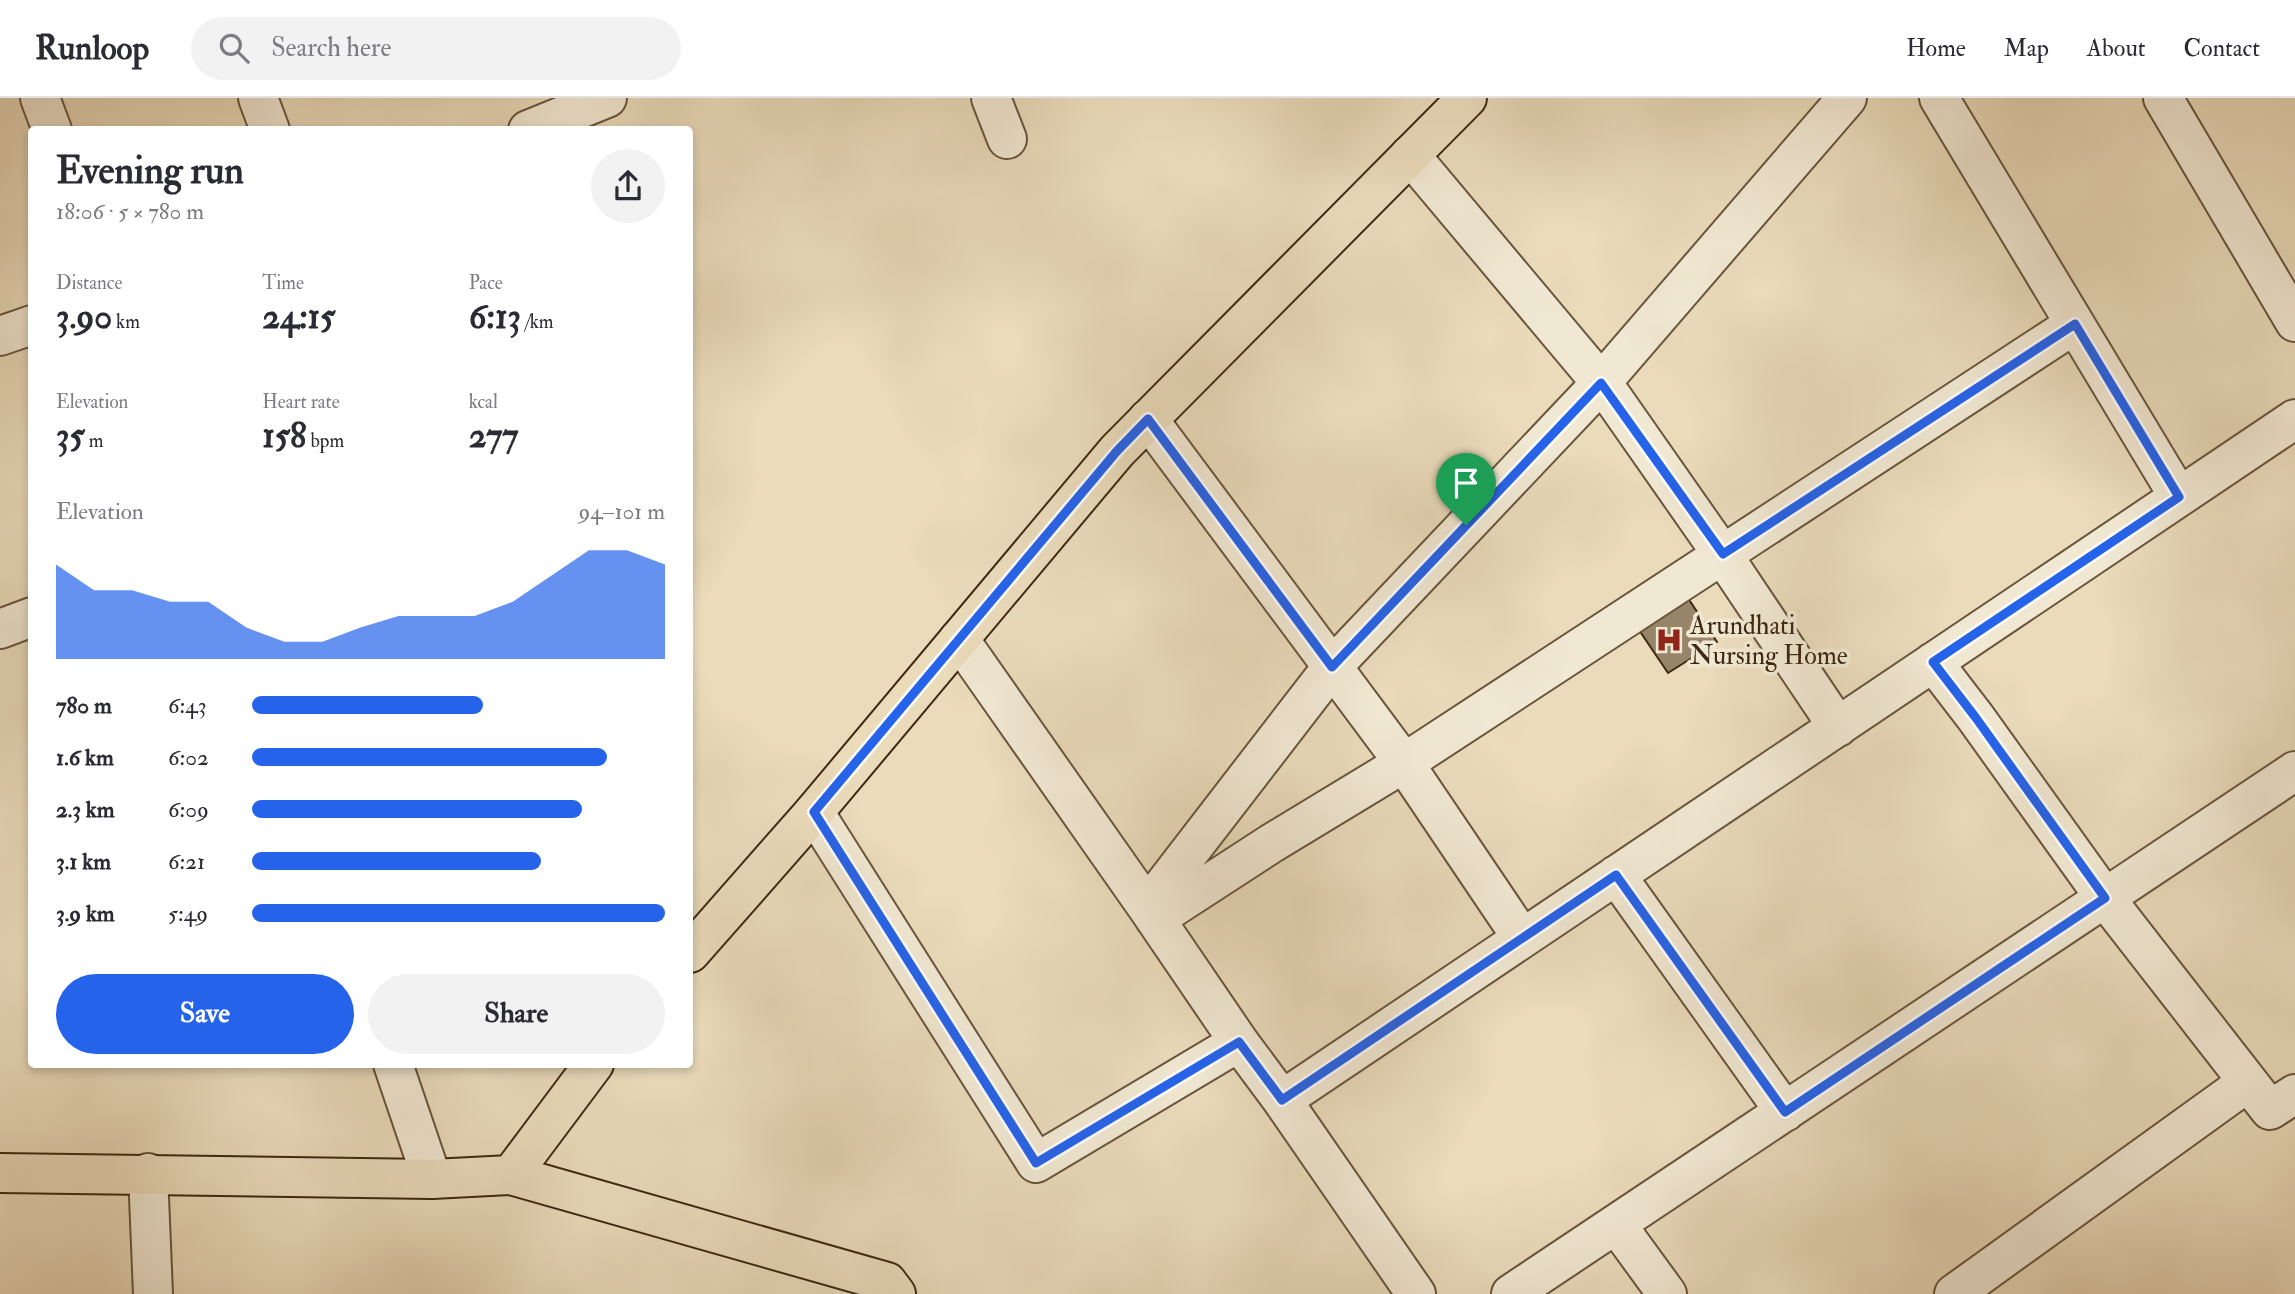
<!DOCTYPE html>
<html lang="en">
<head>
<meta charset="utf-8">
<style>
	body { margin:0; font-family:"IM FELL Double Pica",serif; background:#f2f2f3; color:#2b2b33; height:100vh; display:flex; flex-direction:column; font-size:26px; white-space:nowrap }
	* { box-sizing:border-box; margin:0 }
	p { font-size:23px; color:#7c7c81 }
	.icon { flex:none; width:38px; height:38px; fill:none; stroke:currentColor; stroke-width:2; stroke-linecap:round; stroke-linejoin:round }
	.map { position:relative; flex:1; overflow:hidden }
	.sheet { position:absolute; left:28px; top:28px; width:665px; height:942px; display:flex; flex-direction:column; background:#fff; border-radius:7px; box-shadow:0 4px 10px #0003 }
	.sheet>* { flex:none }
	.pin { position:absolute; display:grid; place-items:center; width:60px; height:60px; color:#fff; margin:-72px -30px; border-radius:50% 50% 50% 0; rotate:-45deg; box-shadow:0 0 7px #0007 }
	.pin .icon { rotate:45deg }
	.round { display:grid; place-items:center; flex:none; width:74px; height:74px; border-radius:37px; background:#f2f2f3 }
	.head { display:flex; align-items:center; justify-content:space-between; height:119px; padding:0 28px }
	h1 { font-size:38px; font-weight:700; line-height:52px }
	.figures { display:grid; grid-template-columns:repeat(3,1fr); gap:10px; height:119px; padding:7px 28px }
	.figures div { display:grid; align-content:center }
	.figures b { font-size:35px; font-weight:700 }
	.figures small { font-size:19px; font-weight:400 }
	.figures p { font-size:19px }
	.chart { height:196px; padding:14px 28px }
	.chart p { display:flex; justify-content:space-between }
	.chart svg { width:100%; height:126px; margin-top:7px; fill:#2563eb; opacity:.7 }
	.button { display:flex; gap:14px; margin-top:auto; padding:14px 28px }
	.button a { flex:1; height:80px; border-radius:42px; background:#2563eb; color:#fff; font-size:28px; font-weight:700; line-height:80px; text-align:center }
	.button a+a { background:#f2f2f3; color:#2b2b33 }
	ul { padding:0 28px; list-style:none; font-size:23px }
	li { display:grid; grid-template-columns:112px 84px 1fr; align-items:center; height:52px }
	li i { height:18px; border-radius:9px; background:#2563eb }
	header { display:flex; align-items:center; gap:42px; box-sizing:border-box; height:98px; padding:0 35px; background:#fff; border-bottom:2px solid #e1e1e2 }
	header strong { font-size:33px }
	nav { display:flex; gap:38px; margin-inline-start:auto; font-size:24px }
	.search { width:490px; height:63px; background:#f2f2f3; display:flex; align-items:center; gap:18px; box-sizing:border-box; padding:0 24px; border-radius:38px; color:#7c7c81; font-size:26px }
	.map>svg:first-child { display:block }
	.building { fill:#97856a; stroke:#3d2812; stroke-width:2 }
	.lines { fill:none; stroke-linecap:round; stroke-linejoin:round }
	.minor-casing { stroke:#68553c; stroke-width:42 }
	.major-casing { stroke:#3d2812; stroke-width:42 }
	.minor { stroke:#f1e8d3; stroke-width:38 }
	.major { stroke:#eadbbb; stroke-width:38 }
	.route-casing { stroke:#fff; stroke-width:14 }
	.route { stroke:#2563eb; stroke-width:9 }
	.labels { text-anchor:middle; stroke-width:7; stroke-linejoin:round; paint-order:stroke }
	.poi-label { font-size:26px; fill:#3d2812; stroke:#f1e8d3; text-anchor:start }
</style>
</head>
<body>
<header>
<strong>Runloop</strong>
<div class="search"><svg class="icon" aria-label="search" viewBox="0 0 24 24"><circle cx="10" cy="10" r="6"/><path d="M15 15l6 6"/></svg>Search here</div>
<nav><a>Home</a><a>Map</a><a>About</a><a>Contact</a></nav>
</header>
<div class="map">
<svg width="2295" height="1196" viewBox="0 0 2295 1196">
	<rect width="100%" height="100%" fill="#eadbbb"/>
	<filter id="stains"><feTurbulence type="fractalNoise" baseFrequency=".00286" numOctaves="4"/><feColorMatrix values="0 0 0 0 .2 0 0 0 0 .09 0 0 0 0 .02 0 0 0 .5 -.17"/></filter>
	<radialGradient id="worn" r=".72"><stop offset=".6" stop-color="#630" stop-opacity="0"/><stop offset="1" stop-color="#630" stop-opacity=".3"/></radialGradient>
	<path class="building" d="M1686 497 1717 544 1668 575 1637 529Z"/>
	<g class="lines">
		<g class="minor-casing">
			<path id="minor" d="M40 0 52 32
				M258 0 270 32
				M991 0 1007 41
				M1939 0 2179 399
				M2163 0 2295 224
				M528 32 607 0
				M1410 57 1608 293 1722 456 1838 629
				M0 238 32 227
				M1148 321 1404 665 1522 840
				M0 531 32 519
				M959 541 1147 809 1239 944 1282 1002 1416 1196
				M1933 564 1976 620 2105 800 2270 1012 2295 996
				M814 714 1036 1065 1239 944
				M1616 777 1785 1014
				M1147 809 1332 569 1601 285 1847 0
				M1155 821 1272 745 1404 665 2075 226
				M393 966 432 1081
				M1282 1002 2295 321
				M148 1075 153 1196
				M1616 1126 1667 1196
				M1511 1196 2295 673
				M1954 1196 2248 984"/>
		</g>
		<g class="major-casing">
			<path id="major" d="M690 855 814 714 1117 353 1467 0
				M0 1075 432 1081 511 1077 887 1184 896 1196
				M511 1077 594 966"/>
		</g>
		<use href="#minor" class="minor"/>
		<use href="#major" class="major"/>
	</g>
	<g class="lines">
		<g class="route-casing">
			<path id="route" d="M2075 226 2179 399 1933 564 1976 620 2105 800 1785 1014 1616 777 1282 1002 1239 944 1036 1065 814 714 1117 353 1148 321 1332 569 1601 285 1723 456Z"/>
		</g>
		<use href="#route" class="route"/>
	</g>
	<defs>
		<g id="hospital-bare" transform="scale(2.1)"><path d="M-5-5h3v3.5h4V-5h3V5h-3V1.5h-4V5h-3Z" fill="#8f2418" stroke="#f1e8d3" stroke-width="2.5" paint-order="stroke"/></g>
	</defs>
	<g fill-rule="evenodd">
		<use href="#hospital-bare" x="1669" y="542"/>
	</g>
	<g class="labels">
		<g class="poi-label">
			<text x="1690" y="536">Arundhati<tspan x="1690" dy="30">Nursing Home</tspan></text>
		</g>
	</g>
	<rect width="100%" height="100%" filter="url(#stains)"/>
	<rect width="100%" height="100%" fill="url(#worn)"/>
</svg>
<div class="pin" style="left:1466px;top:427px;background:#1e9e55"><svg class="icon" aria-label="arrive" viewBox="0 0 24 24"><path d="M6 21V4h12l-3 4 3 4H6"/></svg></div>
<section class="sheet">
<div class="head"><div><h1>Evening run</h1><p>18:06 · 5 × 780 m</p></div><a class="round"><svg class="icon" aria-label="share" viewBox="0 0 24 24"><path d="M12 15V3M7 8l5-5 5 5M5 13v7h14v-7"/></svg></a></div>
<div class="figures">
<div><p>Distance</p><b>3.90<small> km</small></b></div>
<div><p>Time</p><b>24:15</b></div>
<div><p>Pace</p><b>6:13<small> /km</small></b></div>
</div>
<div class="figures">
<div><p>Elevation</p><b>35<small> m</small></b></div>
<div><p>Heart rate</p><b>158<small> bpm</small></b></div>
<div><p>kcal</p><b>277</b></div>
</div>
<div class="chart"><p><span>Elevation</span>94–101 m</p>
<svg viewBox="0 0 160 44" preserveAspectRatio="none"><path d="M0 44V11L10 20L20 20L30 24L40 24L50 33L60 38L70 38L80 33L90 29L100 29L110 29L120 24L130 15L140 6L150 6L160 11V44z"/></svg>
</div>
<ul>
<li><b>780 m</b>6:43<i style="width:56%"></i></li>
<li><b>1.6 km</b>6:02<i style="width:86%"></i></li>
<li><b>2.3 km</b>6:09<i style="width:80%"></i></li>
<li><b>3.1 km</b>6:21<i style="width:70%"></i></li>
<li><b>3.9 km</b>5:49<i style="width:100%"></i></li>
</ul>
<div class="button"><a>Save</a><a>Share</a></div>
</section>
</div>
</body>
</html>
